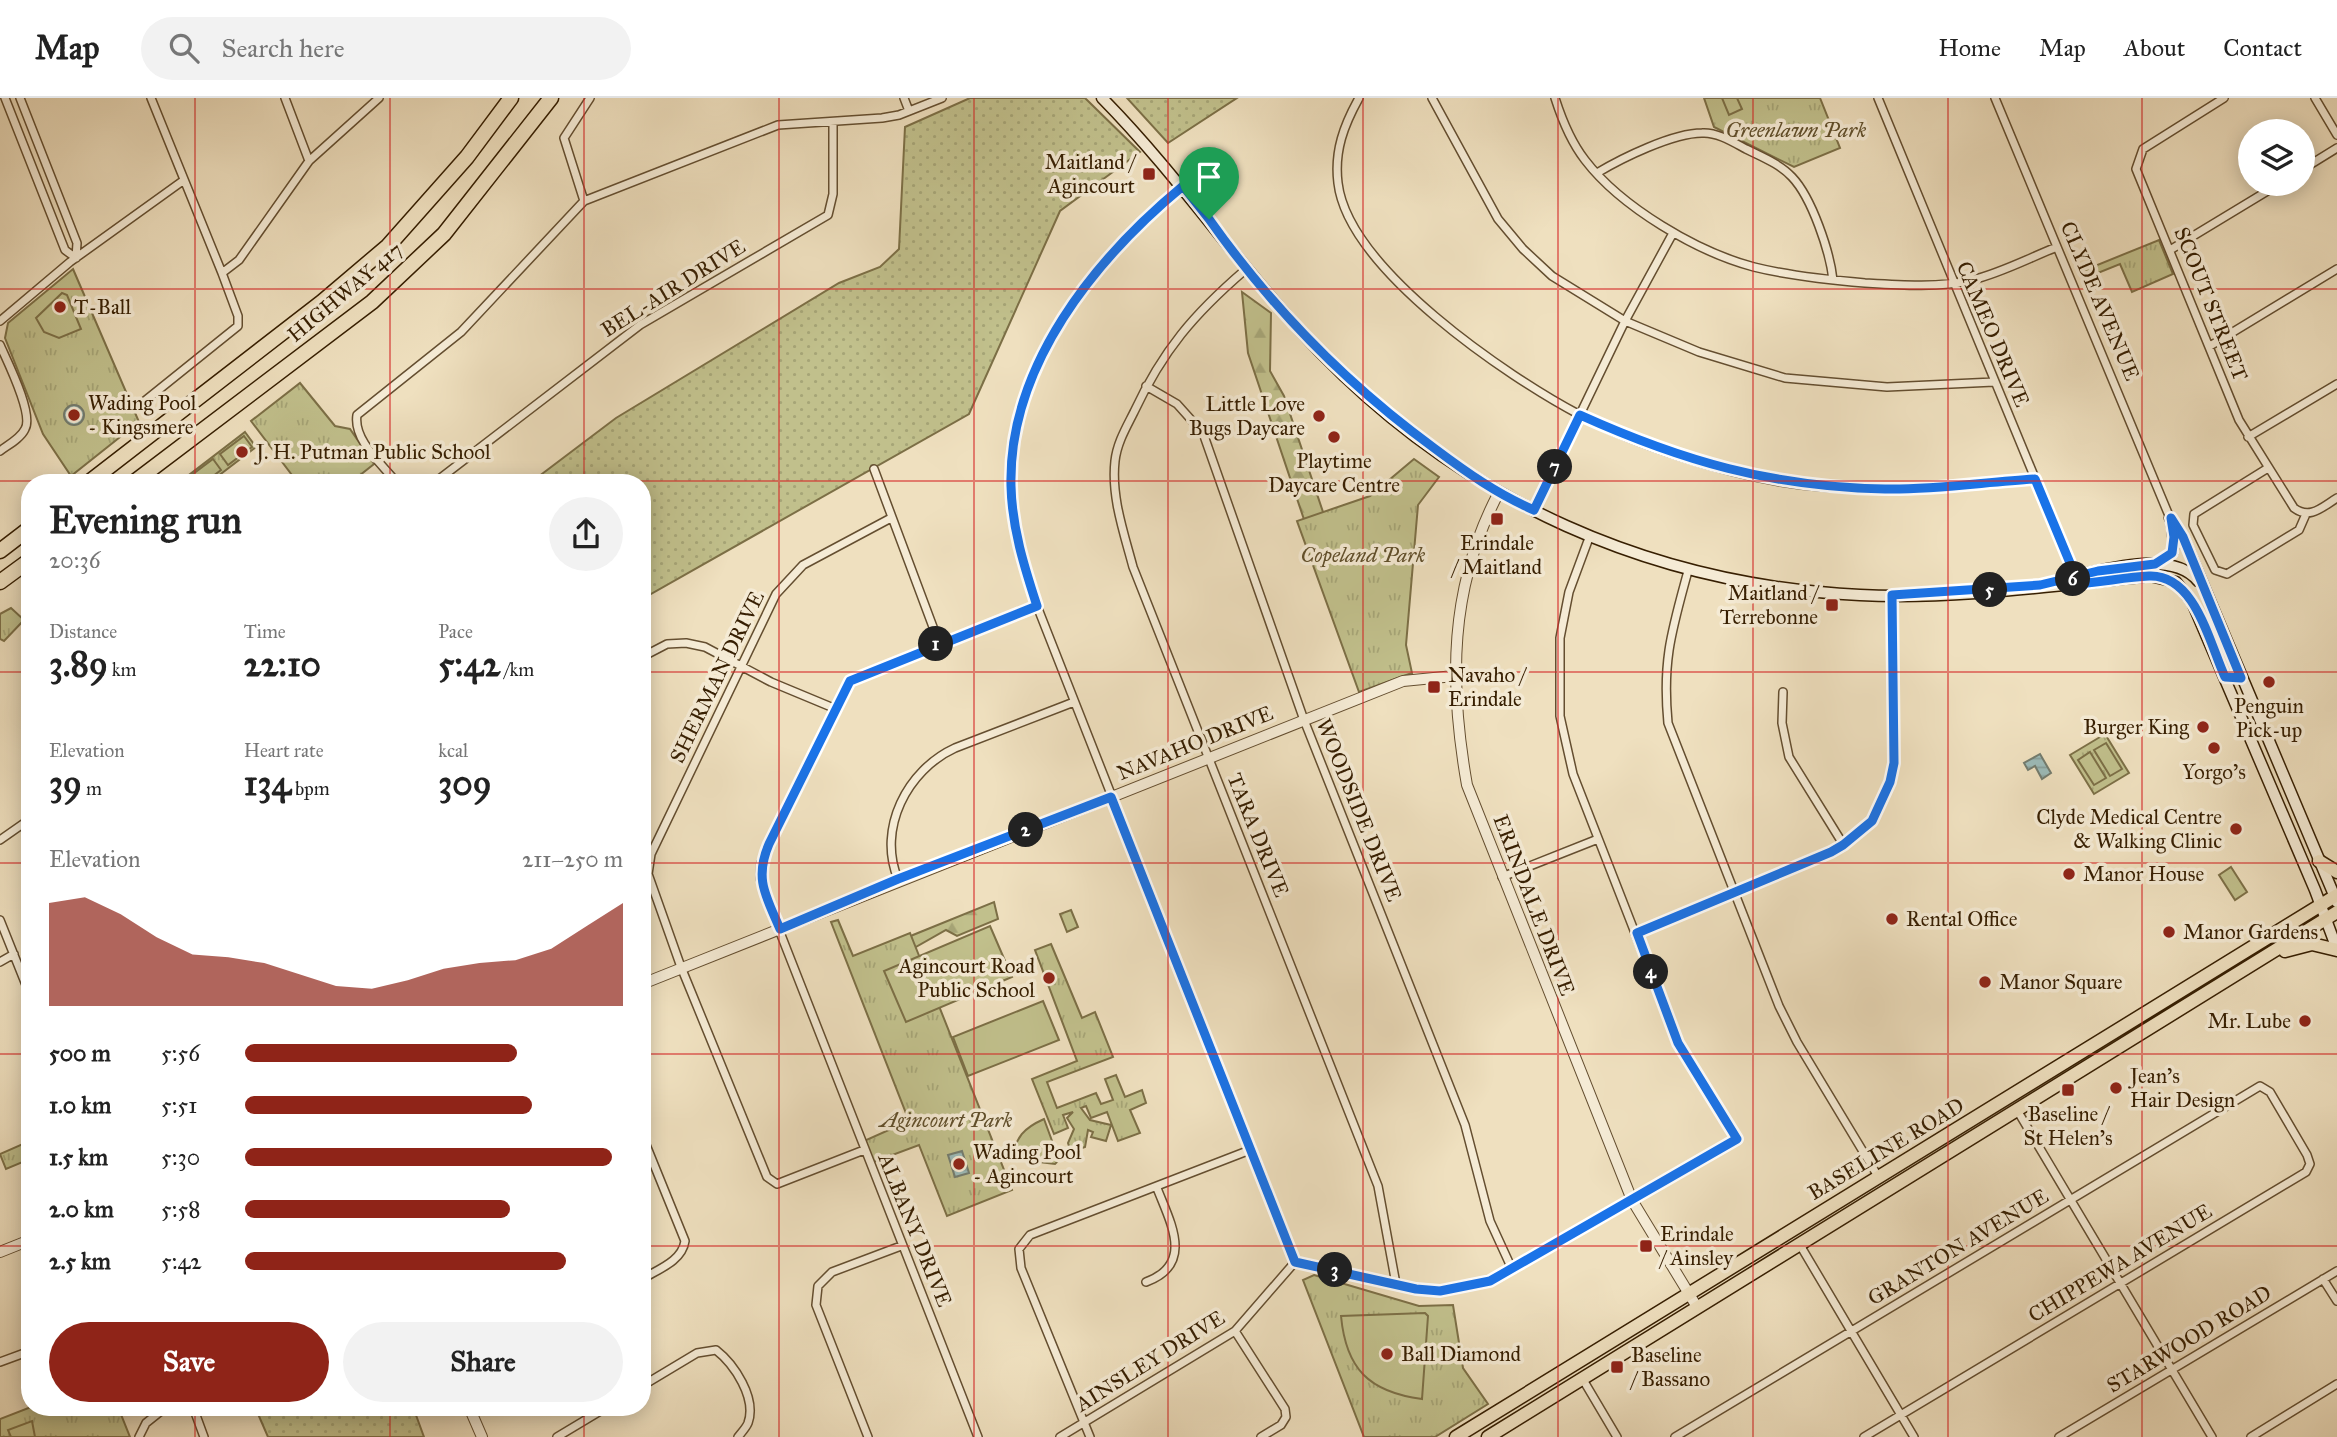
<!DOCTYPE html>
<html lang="en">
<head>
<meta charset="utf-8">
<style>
	body { margin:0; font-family:"IM FELL Great Primer",serif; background:#f2f2f2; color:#222; height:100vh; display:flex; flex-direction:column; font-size:26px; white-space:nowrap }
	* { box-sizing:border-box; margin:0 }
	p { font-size:23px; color:#767676 }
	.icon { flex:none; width:38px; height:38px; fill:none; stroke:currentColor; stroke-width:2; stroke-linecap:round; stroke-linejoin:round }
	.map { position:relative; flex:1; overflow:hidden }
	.side { position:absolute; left:21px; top:376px; width:630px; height:942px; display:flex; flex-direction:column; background:#fff; border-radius:28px; box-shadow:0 4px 18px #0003 }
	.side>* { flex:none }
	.tools { position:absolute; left:2238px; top:21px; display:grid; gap:14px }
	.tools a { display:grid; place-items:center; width:77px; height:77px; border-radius:50%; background:#fff; box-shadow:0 4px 18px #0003; font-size:35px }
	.pin { position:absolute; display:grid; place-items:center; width:60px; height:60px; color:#fff; margin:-72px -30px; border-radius:50% 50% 50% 0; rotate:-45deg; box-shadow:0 0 7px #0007 }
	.pin .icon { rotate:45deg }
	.km { position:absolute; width:35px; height:35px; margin:-18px; border-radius:50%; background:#222; color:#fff; font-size:19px; line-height:35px; text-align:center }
	.round { display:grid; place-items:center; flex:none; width:74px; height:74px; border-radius:37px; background:#f2f2f2 }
	.overview { display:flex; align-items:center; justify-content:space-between; height:119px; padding:0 28px }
	h1 { font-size:38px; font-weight:800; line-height:52px }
	.stats { display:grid; grid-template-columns:repeat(3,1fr); gap:10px; height:119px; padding:7px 28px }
	.stats div { display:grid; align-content:center }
	.stats b { font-size:35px; font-weight:800 }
	.stats small { font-size:19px; font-weight:400 }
	.stats p { font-size:19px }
	.chart { height:196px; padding:14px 28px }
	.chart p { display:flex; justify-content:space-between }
	.chart svg { width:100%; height:126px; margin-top:7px; fill:#8f2418; opacity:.7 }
	.button { display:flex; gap:14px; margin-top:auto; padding:14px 28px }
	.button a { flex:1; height:80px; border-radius:42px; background:#8f2418; color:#fff; font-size:28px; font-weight:800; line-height:80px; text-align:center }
	.button a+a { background:#f2f2f2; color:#222 }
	ul { padding:0 28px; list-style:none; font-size:23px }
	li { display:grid; grid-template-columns:112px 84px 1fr; align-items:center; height:52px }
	li i { height:18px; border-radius:9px; background:#8f2418 }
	header { display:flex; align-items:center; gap:42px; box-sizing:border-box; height:98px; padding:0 35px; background:#fff; border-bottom:2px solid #e0e0e0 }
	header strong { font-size:33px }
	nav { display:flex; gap:38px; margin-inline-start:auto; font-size:24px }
	.search { width:490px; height:63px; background:#f2f2f2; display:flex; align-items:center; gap:18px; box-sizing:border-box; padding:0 24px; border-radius:38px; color:#767676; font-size:26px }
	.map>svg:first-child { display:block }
	.grass { fill:url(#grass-dots); stroke:#7c6f46; stroke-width:2 }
	.forest { fill:url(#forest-firs); stroke:#7c6f46; stroke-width:2 }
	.park { fill:url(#park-tufts); stroke:#7c6f46; stroke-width:2 }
	.garden { fill:#c1c08c; stroke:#7c6f46; stroke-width:2 }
	.water { fill:url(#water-rules); stroke:#737c6f; stroke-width:2 }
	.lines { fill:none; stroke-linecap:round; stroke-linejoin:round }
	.minor-casing { stroke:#644e30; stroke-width:10 }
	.tertiary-casing { stroke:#644e30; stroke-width:12 }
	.secondary-casing { stroke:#361e01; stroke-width:13 }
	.primary-casing { stroke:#361e01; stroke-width:15 }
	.motorway-casing { stroke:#361e01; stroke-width:17 }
	.minor { stroke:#f5ebd5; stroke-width:7 }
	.tertiary { stroke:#f5ebd5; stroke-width:10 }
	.secondary { stroke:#f5ebd5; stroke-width:10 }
	.primary { stroke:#efe0bf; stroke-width:12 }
	.motorway { stroke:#efe0bf; stroke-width:14 }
	.route-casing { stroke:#fff; stroke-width:14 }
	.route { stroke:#1a73e8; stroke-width:9 }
	.grid { fill:none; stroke:#d62828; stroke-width:2; stroke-opacity:0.55 }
	.poi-dot { fill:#8f2418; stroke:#f5ebd5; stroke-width:2.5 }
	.labels { text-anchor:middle; stroke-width:7; stroke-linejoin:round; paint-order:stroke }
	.park-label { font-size:21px; font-style:italic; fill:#604f2b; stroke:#f5ebd5 }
	.poi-label { font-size:21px; fill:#361e01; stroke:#f5ebd5; text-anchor:start }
	.street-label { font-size:21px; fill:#361e01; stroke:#f5ebd5 }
</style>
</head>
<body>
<header>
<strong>Map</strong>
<div class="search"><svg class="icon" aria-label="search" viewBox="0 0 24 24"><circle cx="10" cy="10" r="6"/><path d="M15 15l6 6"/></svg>Search here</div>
<nav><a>Home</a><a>Map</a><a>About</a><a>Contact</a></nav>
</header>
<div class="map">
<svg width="2337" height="1339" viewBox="0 0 2337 1339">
	<defs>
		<pattern id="grass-dots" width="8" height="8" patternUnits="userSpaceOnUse" patternTransform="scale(1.75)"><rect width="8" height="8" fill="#c1c08c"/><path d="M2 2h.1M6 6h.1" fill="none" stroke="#a6a577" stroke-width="1.8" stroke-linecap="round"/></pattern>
		<pattern id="forest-firs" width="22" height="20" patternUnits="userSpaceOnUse" patternTransform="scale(1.75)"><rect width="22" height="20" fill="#c1c08c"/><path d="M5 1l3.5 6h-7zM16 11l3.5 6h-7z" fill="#a6a577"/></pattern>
		<pattern id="park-tufts" width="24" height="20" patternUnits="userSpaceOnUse" patternTransform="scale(1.75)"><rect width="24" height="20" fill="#c1c08c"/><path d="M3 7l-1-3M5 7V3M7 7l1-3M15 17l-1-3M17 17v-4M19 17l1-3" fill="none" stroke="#a6a577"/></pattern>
		<pattern id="water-rules" width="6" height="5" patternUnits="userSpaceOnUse" patternTransform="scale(1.75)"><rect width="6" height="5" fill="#9cbbb9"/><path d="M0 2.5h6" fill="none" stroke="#87a09d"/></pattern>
	</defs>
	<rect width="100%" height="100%" fill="#efe0bf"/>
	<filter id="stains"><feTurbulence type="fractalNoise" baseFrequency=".00286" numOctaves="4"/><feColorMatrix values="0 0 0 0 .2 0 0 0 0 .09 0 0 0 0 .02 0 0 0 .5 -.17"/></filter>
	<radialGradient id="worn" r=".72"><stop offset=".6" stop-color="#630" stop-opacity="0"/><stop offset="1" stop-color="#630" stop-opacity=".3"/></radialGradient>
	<path class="grass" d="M970 0H1085L1140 54 1060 113 969 316 642 501V385H530L616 320 839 185 880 169 899 151 905 29Z
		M1127 0H1237L1168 45Z
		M255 1309H413L424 1339H268Z"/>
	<path class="forest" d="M1242 194 1271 215 1270 273 1284 298 1323 414 1316 422 1360 588 1248 255Z
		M994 804 998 821 957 838 946 832 914 850H892L913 837Z"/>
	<path class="park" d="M1704 0H1820L1840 50 1794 69 1714 29Z
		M2159 142 2173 176 2132 194 2120 166 2083 181 2080 174Z
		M73 171 139 324 71 378 43 336 5 240 8 225Z
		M300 285 335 328 350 331 374 366 350 385H298L251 323Z
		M245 334 256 349 209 385H189L185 380Z
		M1414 361 1439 379 1418 407 1406 547 1412 575 1359 594 1297 423 1370 398Z
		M11 510 24 522 4 543 0 541V516Z
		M2105 636 2129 675 2094 696 2070 657Z
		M1071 812 1078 829 1067 834 1060 816Z
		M838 822 853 858 910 835 1012 1092 947 1118 919 1047 871 1065 864 1043 909 1023 831 824Z
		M1051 846 1082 920 1095 914 1113 959 1047 984 1057 1010 1096 995 1101 1006 1113 1002 1105 981 1116 977 1125 999 1142 992 1146 1005 1130 1012 1140 1035 1118 1043 1107 1014 1091 1020 1086 1008 1081 1010 1090 1022 1111 1027 1106 1043 1091 1039 1093 1034 1088 1032 1085 1049 1071 1054 1068 1045 1074 1031 1067 1020 1073 1014 1063 1017 1068 1030 1054 1036 1032 981 1077 963 1035 852Z
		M25 1045 30 1061 6 1071 0 1056Z
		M1314 1177 1419 1208 1453 1207 1463 1270 1488 1306 1435 1339H1364L1303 1182Z
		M31 1309H118L130 1339H0V1321Z"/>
	<path class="garden" d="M1722 0H1737L1742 11 1729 17Z
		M62 195 67 197 81 231 59 240 44 234 36 220Z
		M244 338 252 349 228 367 220 356Z
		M213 361 221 372 204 385H193L189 379Z
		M2106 645 2122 671 2110 678 2094 652Z
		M2090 654 2106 680 2094 687 2078 662Z
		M2231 769 2247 794 2235 802 2219 777Z
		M990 828 1012 879 906 924 884 873Z
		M1043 903 1059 942 968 978 953 939Z
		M1044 1021 1059 1062 1055 1066 1013 1061C1015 1039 1024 1030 1044 1021Z
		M1425 1215 1428 1218 1422 1301C1369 1294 1346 1271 1341 1218Z
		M32 1323 35 1339H11L8 1332Z"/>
	<path class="water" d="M64 317a10 10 0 1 1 20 0a10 10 0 1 1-20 0Z
		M2040 656 2051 675 2042 681 2035 668 2028 672 2024 665Z
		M962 1053 969 1075 955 1079 948 1057Z"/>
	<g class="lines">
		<g class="minor-casing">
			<path id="minor" d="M5 0 65 152 76 160
				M20 0 77 145 76 160
				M285 0 309 63
				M904 0 909 13
				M1359 0C1344 27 1334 53 1338 85 1348 171 1508 279 1580 317 1636 347 1719 373 1781 384 1864 398 1951 387 2035 381
				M1432 0 1498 121 1523 151 1552 178 1625 223 1699 254 1785 280 1887 289 1994 284
				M1555 0C1562 22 1571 44 1585 62 1621 109 1697 154 1754 169 1790 178 1829 182 1865 185 1898 187 1940 190 1972 182 2001 175 2029 160 2057 149
				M1878 0 2070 465 2073 483
				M1995 0 2170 420
				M2224 0 2143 51 2136 71 2239 322 2294 410C2310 422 2322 409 2337 400
				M2315 0 2337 37
				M2303 71 2337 50
				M1597 75C1622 60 1673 35 1702 35 1717 34 1733 44 1746 51 1762 59 1780 66 1792 79 1812 100 1830 154 1833 182
				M1182 88C1101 158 1018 256 1011 367 1008 416 1022 462 1037 508L1295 1164
				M584 103 564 40 590 0
				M2170 152 2279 86
				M1245 172C1194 216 1163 252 1134 314 1126 330 1117 345 1115 363 1111 399 1124 435 1133 469L1378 1088 1396 1186
				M222 175 239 162 309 63 379 0
				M0 223 70 164 184 82
				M0 247C7 263 34 316 25 331 21 340 8 347 0 353
				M2210 248 2337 171
				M1146 288 1177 306 1203 335 1304 622 1465 1027 1490 1123 1512 1171
				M136 310 238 228V218L222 175 151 0
				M2248 339 2337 286
				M2268 370 2194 416 2193 427 2215 472 2227 476 2299 432 2306 416
				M874 371 939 545
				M397 385C382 366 353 342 357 317L461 234 584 103 778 27 882 20 899 17 942 0
				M434 385 640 227 828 117 833 96V24
				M1534 412 1625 223 1673 135
				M1688 473C1672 532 1662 562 1668 625L1779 908 1797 944 1879 1080
				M642 559 667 546 686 545 705 549 771 584 836 611
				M1783 594 1782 625 1789 659 1843 746
				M0 742 30 721
				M1502 779 1598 741
				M898 781C877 731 907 672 955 650L1074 604
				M0 822 30 897
				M1637 835 1831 754 1873 723 1890 684 1894 665 1893 497
				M0 864 14 856
				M2017 1012 2212 1339
				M642 1037 685 1143C682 1163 659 1171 642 1181
				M864 1052 777 1086 767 1079 681 869 648 776 651 756 776 496 803 467 891 420
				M1800 1147 1914 1339
				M1295 1164 1416 1191 1440 1193 1490 1183 1737 1041 1678 945 1573 676 1560 618V540L1569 494 1589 440
				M2323 1181 2337 1203
				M1146 1184C1195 1166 1170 1124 1157 1090
				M1235 1233 1285 1311 1286 1319 1281 1327 1261 1339
				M0 1264 30 1253
				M1582 1280 1617 1339
				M642 1288 697 1255 716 1252C734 1266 757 1300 748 1325 746 1330 741 1335 738 1339
				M193 1309 204 1339
				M139 1339 146 1325 166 1309
				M557 1339 607 1309
				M868 1339 816 1207 818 1188 832 1174 901 1148
				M978 1339 765 796 760 780 761 765 850 584 1037 508
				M1060 1339 1235 1233 1295 1164
				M1090 1339 1021 1170 1019 1151 1030 1137 1250 1052
				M1675 1339 2260 988 2270 994 2307 1057 2310 1066 2306 1074 1864 1339
				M2059 1339 2337 1173
				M2251 1339 2337 1286"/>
		</g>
		<g class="tertiary-casing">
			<path id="tertiary" d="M1498 396C1449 490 1449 585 1467 687L1632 1102 1697 1209
				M642 886 1403 583 1454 578
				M0 1154 30 1142
				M469 1309 482 1339"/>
		</g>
		<g class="secondary-casing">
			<path id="secondary" d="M1102 0C1181 80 1242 173 1320 254 1465 404 1652 487 1860 497 1952 502 2058 487 2150 478L2176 484 2192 504 2315 792 2337 851
				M2170 420 2183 439 2337 804
				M2157 465 2172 455 2174 444 2172 426
				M2064 481C2099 473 2172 450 2198 483"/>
		</g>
		<g class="primary-casing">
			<path id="primary" d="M2319 763 2337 774
				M2285 853 2312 846 2337 852
				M1456 1339 2337 797
				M1488 1339 2337 814"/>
		</g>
		<g class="motorway-casing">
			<path id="motorway" d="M88 385 322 204 388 148 467 59 511 0
				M133 385 372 204 444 136 551 0
				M0 453 30 430
				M0 484 30 462"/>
		</g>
		<use href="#minor" class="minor"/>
		<use href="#tertiary" class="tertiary"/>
		<use href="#secondary" class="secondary"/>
		<use href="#primary" class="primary"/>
		<use href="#motorway" class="motorway"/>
	</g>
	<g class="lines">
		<g class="route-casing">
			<path id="route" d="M1209 121 1183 88C1095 161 1008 268 1011 388 1012 430 1024 468 1037 508L850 583 769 746C754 781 766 798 780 831L898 781 1111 699 1295 1164 1416 1191 1440 1193 1490 1183 1737 1041 1678 945 1637 835 1831 754 1843 747 1872 723 1890 684 1894 665 1892 497 2040 487 2098 473 2155 466 2172 455 2174 439 2171 420 2183 439 2241 580 2225 579C2209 544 2195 476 2149 478 2124 479 2099 485 2073 486L2070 465 2035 381C1985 384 1934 392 1885 391 1772 389 1682 363 1580 317L1534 412C1497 396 1466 374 1434 350 1346 286 1272 210 1209 121"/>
		</g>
		<use href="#route" class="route"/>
	</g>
	<path class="grid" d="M195 0V385M390 0V385M584 0V385M779 0V1339M974 0V1339M1168 0V1339M1363 0V1339M1558 0V1339M1753 0V1339M1948 0V1339M2142 0V1339M0 191H2337M0 383H2337M0 574H30M642 574H2337M0 765H30M642 765H2337M0 956H30M642 956H2337M0 1148H30M642 1148H2337M195 1309V1339M390 1309V1339M584 1309V1339"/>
	<g class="poi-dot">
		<rect x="1142" y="69" width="14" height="14" rx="3.5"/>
		<circle cx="60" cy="209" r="7"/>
		<circle cx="74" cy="317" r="7"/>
		<circle cx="1319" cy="318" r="7"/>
		<circle cx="1334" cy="339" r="7"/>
		<circle cx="242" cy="354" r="7"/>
		<rect x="1490" y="414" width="14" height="14" rx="3.5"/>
		<rect x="1825" y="500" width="14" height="14" rx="3.5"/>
		<circle cx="2269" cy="584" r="7"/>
		<rect x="1427" y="582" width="14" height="14" rx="3.5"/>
		<circle cx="2203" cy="629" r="7"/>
		<circle cx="2214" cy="650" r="7"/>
		<circle cx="2236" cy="731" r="7"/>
		<circle cx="2069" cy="776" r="7"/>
		<circle cx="1892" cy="821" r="7"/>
		<circle cx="2169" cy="834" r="7"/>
		<circle cx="1049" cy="880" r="7"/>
		<circle cx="1985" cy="884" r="7"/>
		<circle cx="2305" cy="923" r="7"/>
		<circle cx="2116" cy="990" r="7"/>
		<rect x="2061" y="985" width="14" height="14" rx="3.5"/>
		<circle cx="959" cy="1066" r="7"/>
		<rect x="1639" y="1141" width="14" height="14" rx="3.5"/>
		<circle cx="1387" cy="1256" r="7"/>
		<rect x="1610" y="1262" width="14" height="14" rx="3.5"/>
	</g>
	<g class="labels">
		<g class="park-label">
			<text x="1796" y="39">Greenlawn Park</text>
			<text x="1363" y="464">Copeland Park</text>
			<text x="946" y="1029">Agincourt Park</text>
		</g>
		<g class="poi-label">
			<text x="1135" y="71" text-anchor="end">Maitland /<tspan x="1135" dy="24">Agincourt</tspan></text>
			<text x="74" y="216">T-Ball</text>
			<text x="88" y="312">Wading Pool<tspan x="88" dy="24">- Kingsmere</tspan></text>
			<text x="1305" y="313" text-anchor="end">Little Love<tspan x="1305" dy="24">Bugs Daycare</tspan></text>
			<text x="256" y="361">J. H. Putman Public School</text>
			<text x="1334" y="370" text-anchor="middle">Playtime<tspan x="1334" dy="24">Daycare Centre</tspan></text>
			<text x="1497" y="452" text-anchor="middle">Erindale<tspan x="1497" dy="24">/ Maitland</tspan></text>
			<text x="1818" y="502" text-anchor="end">Maitland /<tspan x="1818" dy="24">Terrebonne</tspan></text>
			<text x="1448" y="584">Navaho /<tspan x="1448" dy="24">Erindale</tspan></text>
			<text x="2269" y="615" text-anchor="middle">Penguin<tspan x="2269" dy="24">Pick-up</tspan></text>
			<text x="2189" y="636" text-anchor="end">Burger King</text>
			<text x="2214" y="681" text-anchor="middle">Yorgo's</text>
			<text x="2222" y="726" text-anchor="end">Clyde Medical Centre<tspan x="2222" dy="24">&amp; Walking Clinic</tspan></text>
			<text x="2083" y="783">Manor House</text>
			<text x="1906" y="828">Rental Office</text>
			<text x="2183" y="841">Manor Gardens</text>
			<text x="1035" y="875" text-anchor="end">Agincourt Road<tspan x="1035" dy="24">Public School</tspan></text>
			<text x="1999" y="891">Manor Square</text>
			<text x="2291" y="930" text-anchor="end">Mr. Lube</text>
			<text x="2130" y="985">Jean's<tspan x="2130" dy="24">Hair Design</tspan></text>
			<text x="2068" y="1023" text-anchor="middle">Baseline /<tspan x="2068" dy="24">St Helen's</tspan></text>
			<text x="973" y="1061">Wading Pool<tspan x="973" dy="24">- Agincourt</tspan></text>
			<text x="1660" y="1143">Erindale<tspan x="1660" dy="24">/ Ainsley</tspan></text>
			<text x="1401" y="1263">Ball Diamond</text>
			<text x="1631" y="1264">Baseline<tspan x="1631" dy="24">/ Bassano</tspan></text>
		</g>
		<g class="street-label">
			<text transform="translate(673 190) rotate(-32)" y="7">BEL-AIR DRIVE</text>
			<text transform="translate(345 194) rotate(-40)" y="7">HIGHWAY 417</text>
			<text transform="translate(2100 203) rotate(67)" y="7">CLYDE AVENUE</text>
			<text transform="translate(2211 206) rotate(68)" y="7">SCOUT STREET</text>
			<text transform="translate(1993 236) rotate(67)" y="7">CAMEO DRIVE</text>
			<text transform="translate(717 579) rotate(-64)" y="7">SHERMAN DRIVE</text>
			<text transform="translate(1195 645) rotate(-22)" y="7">NAVAHO DRIVE</text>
			<text transform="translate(1359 712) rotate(68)" y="7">WOODSIDE DRIVE</text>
			<text transform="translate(1258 737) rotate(68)" y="7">TARA DRIVE</text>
			<text transform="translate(1534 807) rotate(69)" y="7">ERINDALE DRIVE</text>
			<text transform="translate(1886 1051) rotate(-31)" y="7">BASELINE ROAD</text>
			<text transform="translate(915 1132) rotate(68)" y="7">ALBANY DRIVE</text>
			<text transform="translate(1958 1149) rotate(-31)" y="7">GRANTON AVENUE</text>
			<text transform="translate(2120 1165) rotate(-31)" y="7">CHIPPEWA AVENUE</text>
			<text transform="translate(2189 1241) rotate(-31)" y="7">STARWOOD ROAD</text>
			<text transform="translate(1150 1263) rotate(-32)" y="7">AINSLEY DRIVE</text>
		</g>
	</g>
	<rect width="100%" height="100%" filter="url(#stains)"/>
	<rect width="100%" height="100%" fill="url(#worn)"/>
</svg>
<div class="tools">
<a><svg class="icon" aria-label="layers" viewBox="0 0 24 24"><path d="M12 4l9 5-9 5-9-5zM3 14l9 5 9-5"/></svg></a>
</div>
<div class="pin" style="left:1209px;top:121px;background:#1e9e55"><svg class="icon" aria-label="arrive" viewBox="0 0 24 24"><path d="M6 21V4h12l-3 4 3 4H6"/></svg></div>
<b class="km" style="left:936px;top:546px">1</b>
<b class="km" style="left:1026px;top:732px">2</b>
<b class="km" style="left:1335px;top:1172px">3</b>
<b class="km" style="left:1651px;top:874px">4</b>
<b class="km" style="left:1990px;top:492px">5</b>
<b class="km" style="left:2073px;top:481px">6</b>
<b class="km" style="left:1555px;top:369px">7</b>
<section class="side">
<div class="overview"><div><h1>Evening run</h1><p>20:36</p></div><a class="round"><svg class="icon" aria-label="share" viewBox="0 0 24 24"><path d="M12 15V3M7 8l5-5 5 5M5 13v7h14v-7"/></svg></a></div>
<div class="stats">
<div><p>Distance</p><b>3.89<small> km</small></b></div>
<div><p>Time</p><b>22:10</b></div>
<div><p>Pace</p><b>5:42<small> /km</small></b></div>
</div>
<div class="stats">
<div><p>Elevation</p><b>39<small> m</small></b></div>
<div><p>Heart rate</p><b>134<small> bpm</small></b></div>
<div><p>kcal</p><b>309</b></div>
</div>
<div class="chart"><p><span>Elevation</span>211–250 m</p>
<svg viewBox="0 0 160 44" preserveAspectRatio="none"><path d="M0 44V8L10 6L20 12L30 20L40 26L50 27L60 29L70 33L80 37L90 38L100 35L110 31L120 29L130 28L140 24L150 16L160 8V44z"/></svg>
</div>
<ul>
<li><b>500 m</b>5:56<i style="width:72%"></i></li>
<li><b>1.0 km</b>5:51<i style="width:76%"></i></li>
<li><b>1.5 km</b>5:30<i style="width:97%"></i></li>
<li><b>2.0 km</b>5:58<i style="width:70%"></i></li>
<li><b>2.5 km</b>5:42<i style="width:85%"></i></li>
</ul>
<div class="button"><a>Save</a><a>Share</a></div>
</section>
</div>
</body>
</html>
